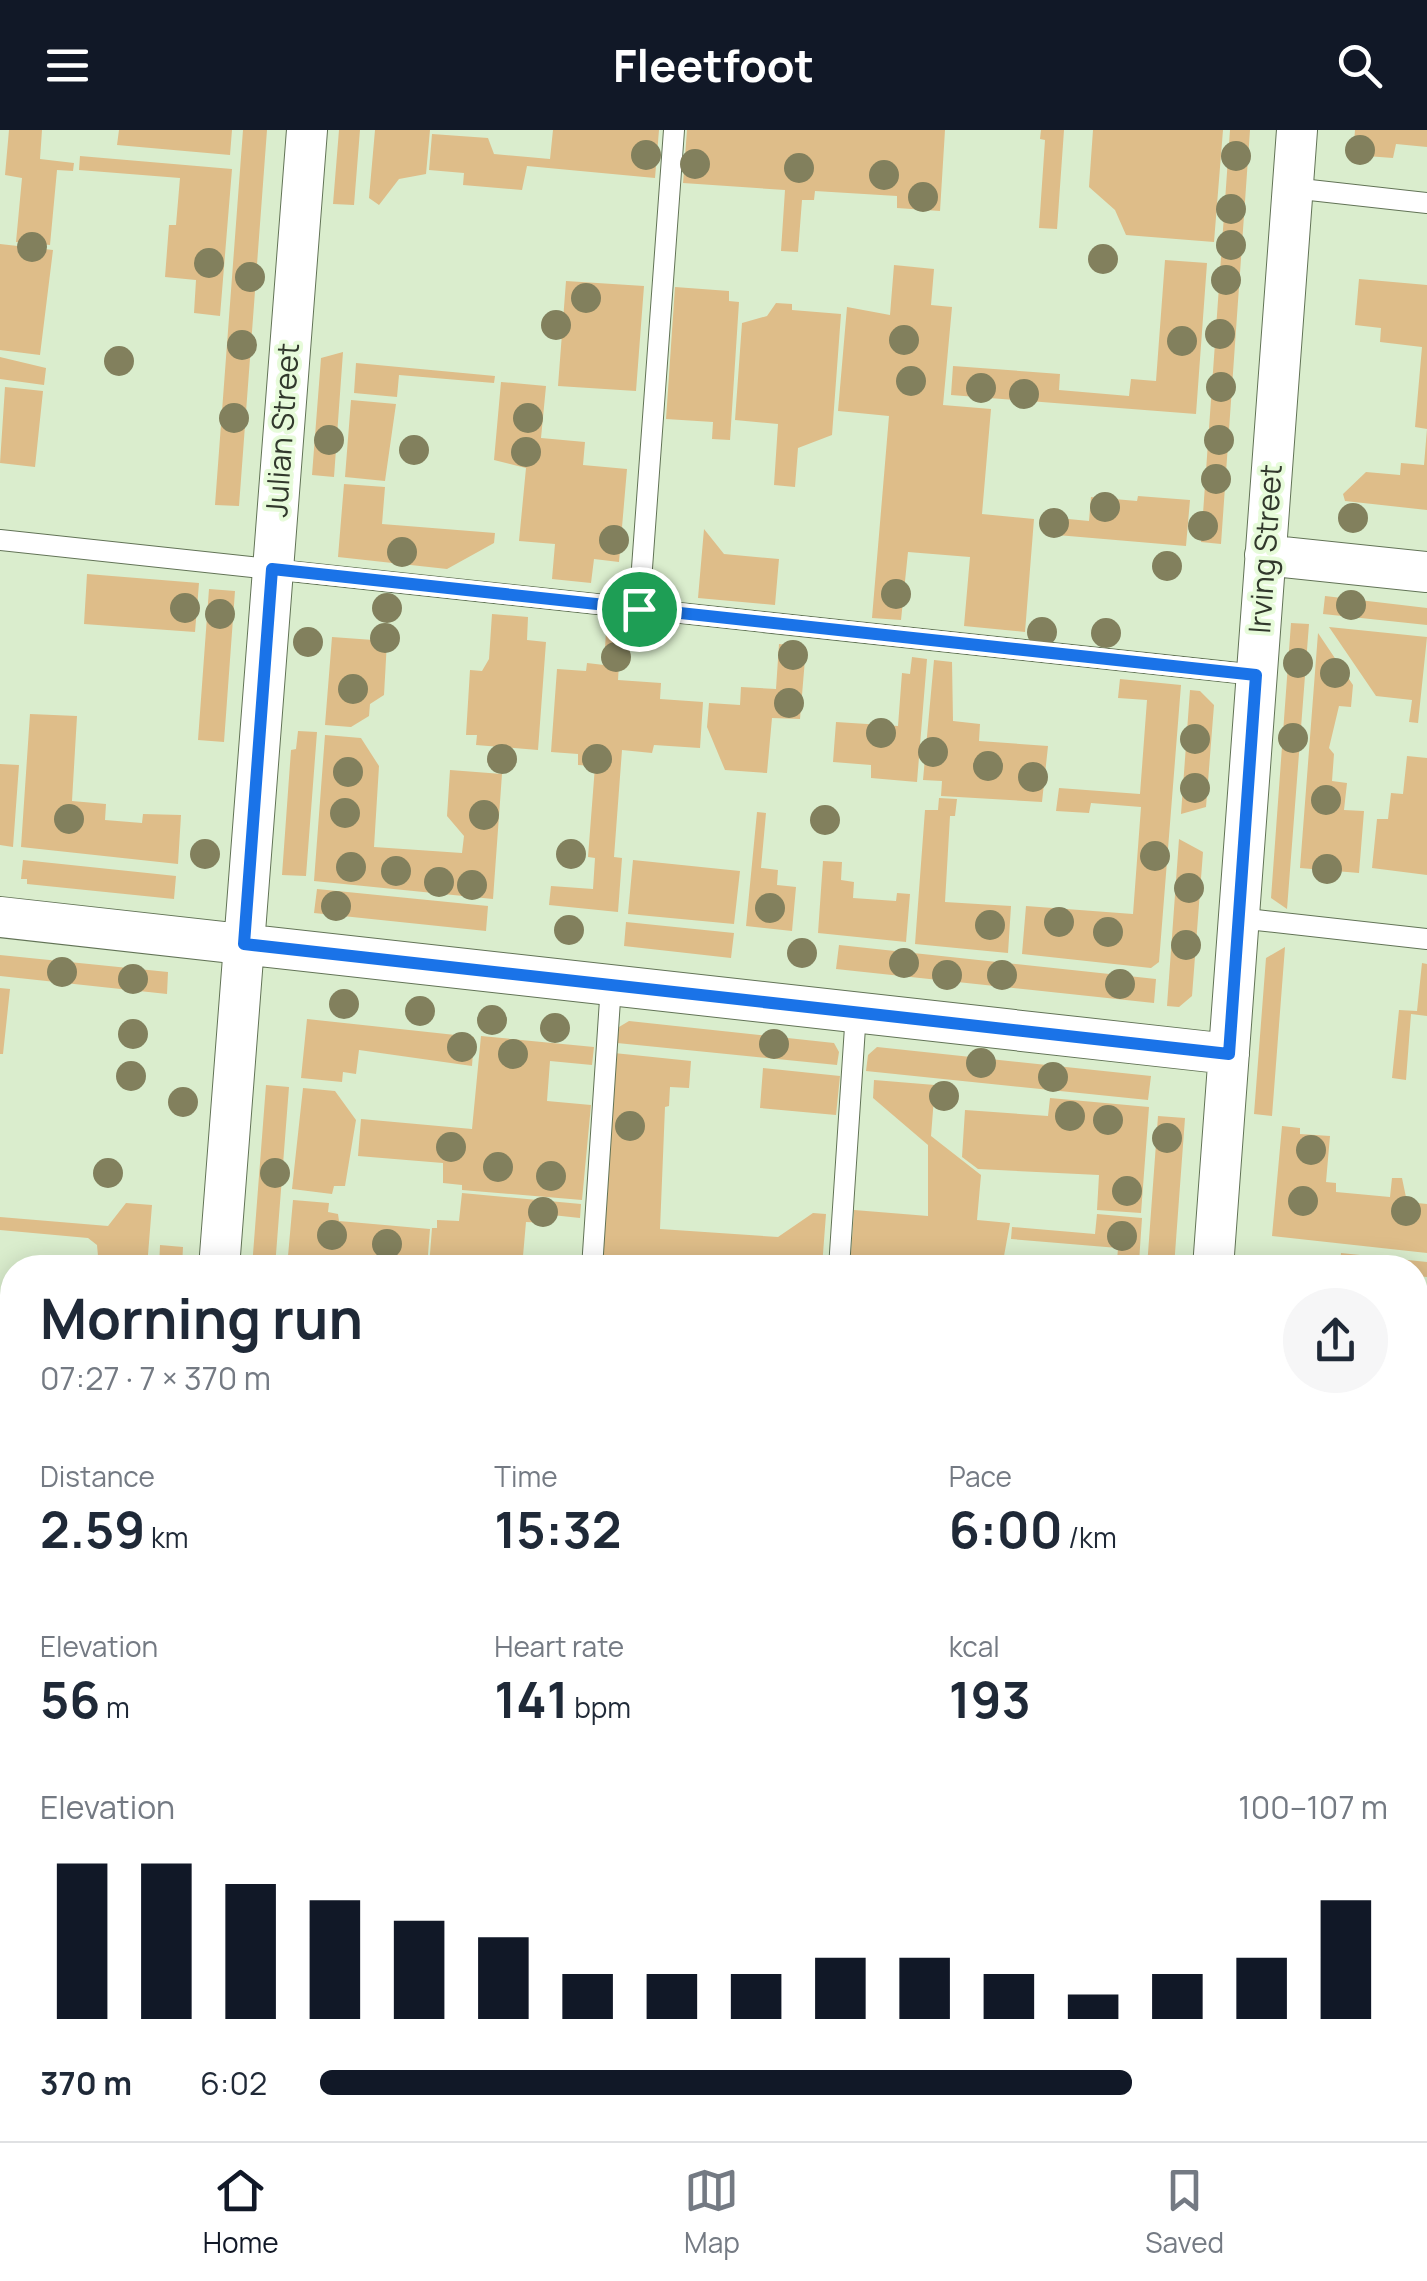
<!DOCTYPE html>
<html lang="en">
<head>
<meta charset="utf-8">
<style>
	body { margin:0; font-family:Manrope,sans-serif; background:#f6f6f7; color:#1f2937; height:100vh; display:flex; flex-direction:column; font-size:38px; white-space:nowrap }
	* { box-sizing:border-box; margin:0 }
	p { font-size:32px; color:#747a83 }
	.icon { flex:none; width:55px; height:55px; fill:none; stroke:currentColor; stroke-width:2; stroke-linecap:round; stroke-linejoin:round }
	.map { position:relative; flex:1; overflow:hidden }
	.details { position:absolute; left:0px; top:1125px; width:1428px; height:888px; display:flex; flex-direction:column; background:#fff; border-radius:40px 40px 0 0; box-shadow:0 5px 25px #0003 }
	.details>* { flex:none }
	.pin { position:absolute; display:grid; place-items:center; width:85px; height:85px; color:#fff; margin:-42px; border:5px solid #fff; border-radius:50%; box-shadow:0 2px 10px #0007 }
	.round { display:grid; place-items:center; flex:none; width:105px; height:105px; border-radius:52px; background:#f6f6f7 }
	.headline { display:flex; align-items:center; justify-content:space-between; height:170px; padding:0 40px }
	h1 { font-size:55px; font-weight:700; line-height:75px }
	.figures { display:grid; grid-template-columns:repeat(3,1fr); gap:15px; height:170px; padding:10px 40px }
	.figures div { display:grid; align-content:center }
	.figures b { font-size:50px; font-weight:700 }
	.figures small { font-size:28px; font-weight:400 }
	.figures p { font-size:28px }
	.chart { height:280px; padding:20px 40px }
	.chart p { display:flex; justify-content:space-between }
	.chart svg { width:100%; height:180px; margin-top:10px; stroke:#111827; stroke-width:6 }
	ul { padding:0 40px; list-style:none; font-size:32px }
	li { display:grid; grid-template-columns:160px 120px 1fr; align-items:center; height:75px }
	li i { height:25px; border-radius:12px; background:#111827 }
	header { display:flex; justify-content:space-between; align-items:center; height:130px; padding:0 40px; background:#111827; color:#fff; font-size:45px; font-weight:700 }
	.dock { display:flex; justify-content:space-around; align-items:center; height:140px; border-top:2px solid #e0e1e3; background:#fff; font-size:28px; color:#747a83 }
	.dock a { display:grid; justify-items:center; gap:5px }
	.dock .active { color:#111827 }
	.map>svg:first-child { display:block }
	.green { fill:#debd89 }
	.lines { fill:none; stroke-linecap:round; stroke-linejoin:round }
	.lane-casing { stroke:#627356; stroke-width:22 }
	.street-casing { stroke:#627356; stroke-width:42 }
	.secondary-casing { stroke:#627356; stroke-width:58 }
	.lane { stroke:#fff; stroke-width:20 }
	.street { stroke:#fff; stroke-width:40 }
	.secondary { stroke:#fff; stroke-width:55 }
	.tree { fill:#82805d }
	.route-casing { stroke:#fff; stroke-width:20 }
	.route { stroke:#1a73e8; stroke-width:12 }
	.labels { text-anchor:middle; stroke-width:8; stroke-linejoin:round; paint-order:stroke }
	.street-label { font-size:30px; fill:#31382c; stroke:#e7fbda }
</style>
</head>
<body>
<header><svg class="icon" aria-label="menu" viewBox="0 0 24 24"><path d="M4 6h16M4 12h16M4 18h16"/></svg>Fleetfoot<svg class="icon" aria-label="search" viewBox="0 0 24 24"><circle cx="10" cy="10" r="6"/><path d="M15 15l6 6"/></svg></header>
<div class="map">
<svg width="1427" height="2011" viewBox="0 0 1427 2011">
	<rect width="100%" height="100%" fill="#daedcd"/>
	<path class="green" d="M9 0H42L40 29 74 33 73 41 57 40 50 115 16 112 22 48 5 45Z
		M119 0H232L230 25 117 15Z
		M243 0H267L239 376 215 375Z
		M339 0H360L354 75 333 74Z
		M375 0H430L426 44 399 49 379 75 369 68Z
		M553 0H659L655 48 527 36 522 60 463 55 464 43 429 40 432 4 488 8 494 24 550 29Z
		M687 0H945L940 81 897 78V66L815 61 814 70H802L798 122 781 121 785 60 683 53Z
		M1041 0H1064L1057 99 1039 98 1045 10 1040 9Z
		M1093 0H1223L1214 112 1126 105 1115 80 1089 57Z
		M1230 0H1250L1221 414 1201 412Z
		M1355 0H1427V17L1396 14 1393 28 1353 25Z
		M80 26 232 39 220 186 194 183 196 150 165 147 169 95H176L180 48 79 40Z
		M0 114 53 120 40 225 0 220Z
		M1165 130 1207 133 1196 284 951 265 953 236 1060 244 1059 260 1129 266 1131 249 1156 251Z
		M894 135 934 139 931 175 952 177 943 275 991 279 982 384 1034 389 1025 502 964 496 970 427 908 422 901 490 872 488 889 286 838 281 847 177 890 185Z
		M1359 149 1427 155V380L1345 371 1343 364 1366 342 1400 345 1401 333 1424 335 1427 299 1415 297 1422 217 1380 212 1381 198 1355 195Z
		M566 151 644 156 636 261 558 256Z
		M675 157 729 161V171L739 172 730 310 712 309 713 292 666 289Z
		M776 173 792 174V180L841 184 832 305 798 318 795 357 774 355 778 294 735 290 742 193 767 186Z
		M343 222 334 347 312 345 321 228Z
		M0 227 46 238 44 255 0 249Z
		M356 233 495 246 494 253 399 245 397 267 354 263Z
		M501 252 546 256 541 308 585 312 583 335 627 339 619 432 594 429 591 453 552 449 555 414 519 411 526 338 494 330Z
		M5 257 43 261 35 337 0 333Z
		M351 270 396 274 385 351 345 347Z
		M344 354 385 357 382 394 495 403 494 413 447 439 338 427Z
		M1138 366 1190 370 1186 416 1057 405 1058 388 1089 391 1091 367 1137 371Z
		M704 399 724 424 779 429 775 475 698 468Z
		M87 444 199 453 195 502 84 494Z
		M209 459 235 461 224 612 198 610Z
		M1325 466 1427 478V495L1323 484Z
		M492 484 528 487 527 510 546 512 538 620 476 615 477 605H466L470 540 482 541 489 529Z
		M1291 493 1309 494 1287 779 1271 768Z
		M1329 497 1427 507 1418 593 1409 592 1412 570 1376 566Z
		M606 501 621 502 618 550 661 553 660 569 703 572 700 618 654 615 652 623 622 620 614 727 622 728 618 782 549 775 551 756 593 759 595 728 588 727 595 636 578 635V624L551 622 557 539 586 541 587 533 604 535Z
		M1318 503 1353 555 1351 577 1339 576 1329 618 1334 624 1332 651 1347 653 1344 680 1364 681 1359 743 1300 738Z
		M332 507 387 511 384 565 370 574 369 586 351 597 325 595Z
		M779 514 806 517 800 589 772 588 767 643 725 640 707 597 709 573 740 575 741 557 776 559Z
		M912 527 927 529 917 652 871 648V635L833 632 836 592 898 596 902 543 910 544Z
		M934 530 952 532 953 591 980 594 979 611 1048 616 1042 672 941 666 942 651 923 650Z
		M1120 549 1181 555 1159 832 1151 838 1022 824 1026 776 1133 784 1141 677 1091 673 1089 683 1056 681 1059 658 1140 664 1147 570 1118 568Z
		M1190 560 1200 561 1214 575 1206 677 1181 684Z
		M30 584 77 586 72 671 106 674 105 690 142 693 143 684 181 685 178 734 21 717Z
		M298 601 317 602 306 746 282 745 291 620 296 619Z
		M325 605 361 608 379 636 374 717 462 723 464 706 447 686 450 640 502 644 493 769 314 751Z
		M1407 626 1427 628V745L1372 738 1377 689H1388L1391 663 1403 664Z
		M0 634 19 635 13 717 0 715Z
		M939 668 957 669 955 686H950L945 772 1011 776 1008 823 915 814 925 680H938Z
		M757 682 766 683 761 738 778 740 777 755 796 757 792 801 746 796Z
		M1179 709 1203 722 1192 866 1179 877 1167 876Z
		M23 730 176 746 174 769 27 754V749H21Z
		M633 730 740 741 734 794 628 784Z
		M823 731 842 732 841 750 854 752 853 768 896 771 897 763 910 764 906 812 818 803Z
		M317 759 488 776 486 801 314 783Z
		M626 792 734 803 731 828 624 816Z
		M839 815 1156 849 1154 873 836 839Z
		M1285 817 1272 986 1254 984 1266 828Z
		M0 825 168 842 167 864 0 846Z
		M1422 833 1427 834V886L1411 884 1406 950 1392 948 1399 880 1417 881Z
		M0 858 10 859 3 924H0Z
		M307 889 474 907 472 936 359 920 356 944 343 942 342 952 301 948Z
		M629 891 834 913 839 922 837 935 617 913 619 897Z
		M481 906 594 917 592 935 550 931 547 971 591 975 582 1070 462 1060V1055L443 1053V1033L358 1026 361 989 472 999Z
		M877 917 1151 946 1148 970 866 941 868 925Z
		M614 923 691 931 689 958 670 957 669 976 665 977 660 1099 778 1107 813 1083 826 1084 822 1137 600 1138Z
		M763 938 840 946 836 985 760 978Z
		M874 950 935 955 931 1006 981 1045 977 1090 1010 1093 1002 1137H850L854 1080 928 1086V1015L873 968Z
		M266 955 289 957 275 1137H252Z
		M303 958 335 961 356 990 345 1056H334L332 1064 292 1059Z
		M1050 968 1149 977 1141 1083 1097 1080 1099 1045 978 1039 962 1027 965 980 1048 986Z
		M1158 986 1185 988 1174 1137H1147Z
		M1282 996 1300 998V1004L1330 1006 1326 1052 1336 1053V1062L1390 1067 1392 1048H1402L1407 1072 1427 1074V1123L1272 1106Z
		M462 1063 581 1074 580 1088 552 1085 550 1093 526 1092 522 1137H429L432 1098H437V1090L459 1091Z
		M293 1070 329 1073 328 1082 338 1084 339 1091 430 1099 427 1137H287Z
		M126 1073 152 1075 147 1137H99L97 1115 88 1108 0 1100V1087L108 1096Z
		M1097 1084 1142 1088 1139 1132 1117 1131 1118 1118 1011 1109 1012 1097 1095 1104Z
		M160 1115 183 1117 182 1137H159Z
		M1341 1123 1427 1132V1147L1415 1146V1138L1340 1137Z
		M1427 1263V1402L1415 1401Z"/>
	<g class="lines">
		<g class="lane-casing">
			<path id="lane" d="M1292 58 1427 73
				M0 410 1257 545
				M639 479 674 0
				M1238 788 1427 809
				M592 1138 611 855
				M839 1138 856 882
				M0 1400 12 1402
				M1415 1553 1427 1555
				M11 1578H12"/>
		</g>
		<g class="street-casing">
			<path id="street" d="M1265 425 1427 442
				M0 787 1229 924
				M219 1138 307 0
				M1213 1138 1297 0
				M1415 1185 1427 1187"/>
		</g>
		<g class="secondary-casing">
			<path id="secondary" d="M0 1802 12 1804
				M1415 1955 1427 1957
				M1150 2011V2000"/>
		</g>
		<use href="#lane" class="lane"/>
		<use href="#street" class="street"/>
		<use href="#secondary" class="secondary"/>
	</g>
	<g class="tree">
		<circle cx="1360" cy="20" r="15"/>
		<circle cx="646" cy="25" r="15"/>
		<circle cx="1236" cy="26" r="15"/>
		<circle cx="695" cy="34" r="15"/>
		<circle cx="799" cy="38" r="15"/>
		<circle cx="884" cy="45" r="15"/>
		<circle cx="923" cy="67" r="15"/>
		<circle cx="1231" cy="79" r="15"/>
		<circle cx="1231" cy="115" r="15"/>
		<circle cx="32" cy="117" r="15"/>
		<circle cx="1103" cy="129" r="15"/>
		<circle cx="209" cy="133" r="15"/>
		<circle cx="250" cy="147" r="15"/>
		<circle cx="1226" cy="150" r="15"/>
		<circle cx="586" cy="168" r="15"/>
		<circle cx="556" cy="195" r="15"/>
		<circle cx="1220" cy="204" r="15"/>
		<circle cx="904" cy="210" r="15"/>
		<circle cx="1182" cy="211" r="15"/>
		<circle cx="242" cy="215" r="15"/>
		<circle cx="119" cy="231" r="15"/>
		<circle cx="911" cy="251" r="15"/>
		<circle cx="1221" cy="257" r="15"/>
		<circle cx="981" cy="258" r="15"/>
		<circle cx="1024" cy="264" r="15"/>
		<circle cx="234" cy="288" r="15"/>
		<circle cx="528" cy="288" r="15"/>
		<circle cx="329" cy="310" r="15"/>
		<circle cx="1219" cy="310" r="15"/>
		<circle cx="414" cy="320" r="15"/>
		<circle cx="526" cy="322" r="15"/>
		<circle cx="1216" cy="349" r="15"/>
		<circle cx="1105" cy="377" r="15"/>
		<circle cx="1353" cy="388" r="15"/>
		<circle cx="1054" cy="393" r="15"/>
		<circle cx="1203" cy="396" r="15"/>
		<circle cx="614" cy="410" r="15"/>
		<circle cx="402" cy="422" r="15"/>
		<circle cx="1167" cy="436" r="15"/>
		<circle cx="896" cy="464" r="15"/>
		<circle cx="1351" cy="475" r="15"/>
		<circle cx="185" cy="478" r="15"/>
		<circle cx="387" cy="478" r="15"/>
		<circle cx="220" cy="484" r="15"/>
		<circle cx="1042" cy="502" r="15"/>
		<circle cx="1106" cy="503" r="15"/>
		<circle cx="385" cy="508" r="15"/>
		<circle cx="308" cy="512" r="15"/>
		<circle cx="793" cy="525" r="15"/>
		<circle cx="616" cy="527" r="15"/>
		<circle cx="1298" cy="533" r="15"/>
		<circle cx="1335" cy="543" r="15"/>
		<circle cx="353" cy="559" r="15"/>
		<circle cx="789" cy="573" r="15"/>
		<circle cx="881" cy="603" r="15"/>
		<circle cx="1293" cy="608" r="15"/>
		<circle cx="1195" cy="609" r="15"/>
		<circle cx="933" cy="622" r="15"/>
		<circle cx="502" cy="629" r="15"/>
		<circle cx="597" cy="629" r="15"/>
		<circle cx="988" cy="636" r="15"/>
		<circle cx="348" cy="642" r="15"/>
		<circle cx="1033" cy="647" r="15"/>
		<circle cx="1195" cy="658" r="15"/>
		<circle cx="1326" cy="670" r="15"/>
		<circle cx="345" cy="683" r="15"/>
		<circle cx="484" cy="685" r="15"/>
		<circle cx="69" cy="689" r="15"/>
		<circle cx="825" cy="690" r="15"/>
		<circle cx="205" cy="724" r="15"/>
		<circle cx="571" cy="724" r="15"/>
		<circle cx="1155" cy="726" r="15"/>
		<circle cx="351" cy="737" r="15"/>
		<circle cx="1327" cy="739" r="15"/>
		<circle cx="396" cy="741" r="15"/>
		<circle cx="439" cy="752" r="15"/>
		<circle cx="472" cy="755" r="15"/>
		<circle cx="1189" cy="758" r="15"/>
		<circle cx="336" cy="776" r="15"/>
		<circle cx="770" cy="778" r="15"/>
		<circle cx="1059" cy="792" r="15"/>
		<circle cx="990" cy="795" r="15"/>
		<circle cx="569" cy="800" r="15"/>
		<circle cx="1108" cy="802" r="15"/>
		<circle cx="1186" cy="815" r="15"/>
		<circle cx="802" cy="823" r="15"/>
		<circle cx="904" cy="833" r="15"/>
		<circle cx="62" cy="842" r="15"/>
		<circle cx="947" cy="845" r="15"/>
		<circle cx="1002" cy="845" r="15"/>
		<circle cx="133" cy="849" r="15"/>
		<circle cx="1120" cy="854" r="15"/>
		<circle cx="344" cy="874" r="15"/>
		<circle cx="420" cy="881" r="15"/>
		<circle cx="492" cy="890" r="15"/>
		<circle cx="555" cy="898" r="15"/>
		<circle cx="133" cy="904" r="15"/>
		<circle cx="774" cy="914" r="15"/>
		<circle cx="462" cy="917" r="15"/>
		<circle cx="513" cy="924" r="15"/>
		<circle cx="981" cy="933" r="15"/>
		<circle cx="131" cy="946" r="15"/>
		<circle cx="1053" cy="947" r="15"/>
		<circle cx="944" cy="966" r="15"/>
		<circle cx="183" cy="972" r="15"/>
		<circle cx="1070" cy="986" r="15"/>
		<circle cx="1108" cy="990" r="15"/>
		<circle cx="630" cy="996" r="15"/>
		<circle cx="1167" cy="1008" r="15"/>
		<circle cx="451" cy="1017" r="15"/>
		<circle cx="1311" cy="1020" r="15"/>
		<circle cx="498" cy="1037" r="15"/>
		<circle cx="108" cy="1043" r="15"/>
		<circle cx="275" cy="1043" r="15"/>
		<circle cx="551" cy="1046" r="15"/>
		<circle cx="1127" cy="1061" r="15"/>
		<circle cx="1303" cy="1071" r="15"/>
		<circle cx="1406" cy="1081" r="15"/>
		<circle cx="543" cy="1082" r="15"/>
		<circle cx="332" cy="1105" r="15"/>
		<circle cx="1122" cy="1106" r="15"/>
		<circle cx="387" cy="1114" r="15"/>
	</g>
	<g class="lines">
		<g class="route-casing">
			<path id="route" d="M272 439 1256 545 1229 924 244 814Z"/>
		</g>
		<use href="#route" class="route"/>
	</g>
	<g class="labels">
		<g class="street-label">
			<text transform="translate(283 300) rotate(-86)" y="10">Julian Street</text>
			<text transform="translate(1266 419) rotate(-86)" y="10">Irving Street</text>
		</g>
	</g>
</svg>
<div class="pin" style="left:639px;top:479px;background:#1e9e55"><svg class="icon" aria-label="arrive" viewBox="0 0 24 24"><path d="M6 21V4h12l-3 4 3 4H6"/></svg></div>
<section class="details">
<div class="headline"><div><h1>Morning run</h1><p>07:27 · 7 × 370 m</p></div><a class="round"><svg class="icon" aria-label="share" viewBox="0 0 24 24"><path d="M12 15V3M7 8l5-5 5 5M5 13v7h14v-7"/></svg></a></div>
<div class="figures">
<div><p>Distance</p><b>2.59<small> km</small></b></div>
<div><p>Time</p><b>15:32</b></div>
<div><p>Pace</p><b>6:00<small> /km</small></b></div>
</div>
<div class="figures">
<div><p>Elevation</p><b>56<small> m</small></b></div>
<div><p>Heart rate</p><b>141<small> bpm</small></b></div>
<div><p>kcal</p><b>193</b></div>
</div>
<div class="chart"><p><span>Elevation</span>100–107 m</p>
<svg viewBox="0 0 160 44" preserveAspectRatio="none"><path d="M5 44V6M15 44V6M25 44V11M35 44V15M45 44V20M55 44V24M65 44V33M75 44V33M85 44V33M95 44V29M105 44V29M115 44V33M125 44V38M135 44V33M145 44V29M155 44V15"/></svg>
</div>
<ul>
<li><b>370 m</b>6:02<i style="width:76%"></i></li>
</ul>
</section>
</div>
<nav class="dock">
<a class="active"><svg class="icon" aria-label="home" viewBox="0 0 24 24"><path d="M3 11l9-7 9 7M6 9v11h12V9"/></svg>Home</a>
<a><svg class="icon" aria-label="map" viewBox="0 0 24 24"><path d="M3 6l6-2 6 2 6-2v14l-6 2-6-2-6 2zM9 4v14M15 6v14"/></svg>Map</a>
<a><svg class="icon" aria-label="saved" viewBox="0 0 24 24"><path d="M7 4h10v16l-5-4-5 4z"/></svg>Saved</a>
</nav>
</body>
</html>
